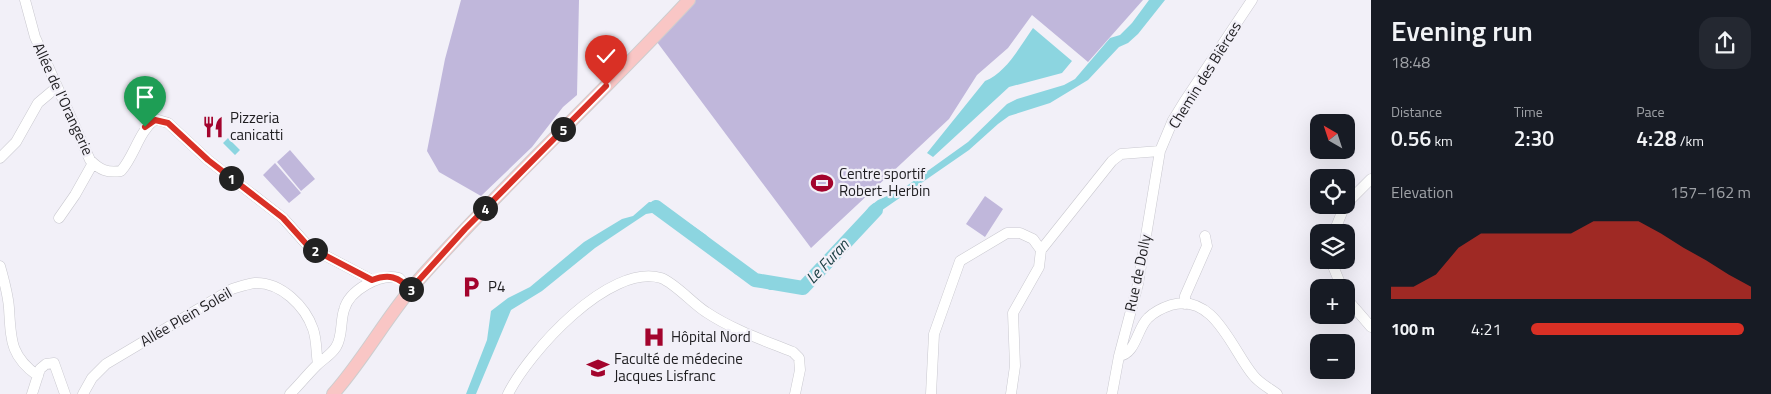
<!DOCTYPE html>
<html lang="en">
<head>
<meta charset="utf-8">
<style>
	body { margin:0; font-family:"Titillium Web",sans-serif; background:#242831; color:#f1f3f6; height:100vh; display:flex; flex-direction:column; font-size:19px; white-space:nowrap }
	* { box-sizing:border-box; margin:0 }
	p { font-size:16px; color:#9ea1a6 }
	.icon { flex:none; width:28px; height:28px; fill:none; stroke:currentColor; stroke-width:2; stroke-linecap:round; stroke-linejoin:round }
	.map { position:relative; flex:1; overflow:hidden }
	.side { display:flex; flex-direction:column; background:#171b24; width:400px }
	.side>* { flex:none }
	.needle { width:32px; rotate:321deg }
	.controls { position:absolute; left:1310px; top:114px; display:grid; gap:10px }
	.controls a { display:grid; place-items:center; width:45px; height:45px; border-radius:10px; background:#171b24; box-shadow:0 5px 20px #0002; font-size:25px }
	.pin { position:absolute; display:grid; place-items:center; width:42px; height:42px; color:#fff; margin:-51px -21px; border-radius:50% 50% 50% 0; rotate:-45deg; box-shadow:0 0 5px #0007 }
	.pin .icon { rotate:45deg }
	.km { position:absolute; width:25px; height:25px; margin:-12px; border-radius:50%; background:#222; color:#fff; font-size:14px; line-height:25px; text-align:center }
	.round { display:grid; place-items:center; flex:none; width:52px; height:52px; border-radius:15px; background:#242831 }
	.head { display:flex; align-items:center; justify-content:space-between; height:85px; padding:0 20px }
	h1 { font-size:28px; font-weight:600; line-height:38px }
	.metrics { display:grid; grid-template-columns:repeat(3,1fr); gap:8px; height:85px; padding:5px 20px }
	.metrics div { display:grid; align-content:center }
	.metrics b { font-size:21px; font-weight:600 }
	.metrics small { font-size:14px; font-weight:400 }
	.metrics p { font-size:14px }
	.chart { height:140px; padding:10px 20px }
	.chart p { display:flex; justify-content:space-between }
	.chart svg { width:100%; height:90px; margin-top:5px; fill:#d93025; opacity:.7 }
	ul { padding:0 20px; list-style:none; font-size:16px }
	li { display:grid; grid-template-columns:80px 60px 1fr; align-items:center; height:38px }
	li i { height:12px; border-radius:6px; background:#d93025 }
	main { display:flex; flex:1; min-height:0 }
	.map>svg:first-child { display:block }
	.green { fill:#c0b7db }
	.water { fill:#8cd5e0 }
	.lines { fill:none; stroke-linecap:round; stroke-linejoin:round }
	.river { stroke:#8cd5e0; stroke-width:14 }
	.minor-casing { stroke:#c9c8cf; stroke-width:11 }
	.major-casing { stroke:#cecdce; stroke-width:14 }
	.minor { stroke:#fff; stroke-width:10 }
	.major { stroke:#f9c6c5; stroke-width:12 }
	.route-casing { stroke:#fff; stroke-width:10 }
	.route { stroke:#d93025; stroke-width:6 }
	.labels { text-anchor:middle; stroke-width:4.5; stroke-linejoin:round; paint-order:stroke }
	.street-label { font-size:15px; fill:#1e1d20; stroke:#f2f0f8 }
	.poi-label { font-size:15px; fill:#1e1d20; stroke:#f2f0f8; text-anchor:start }
	.water-label { font-size:16px; font-style:italic; fill:#1e4146; stroke:#f2f0f8 }
</style>
</head>
<body>
<main>
<div class="map">
<svg width="1371" height="394" viewBox="0 0 1371 394">
	<rect width="100%" height="100%" fill="#f2f0f8"/>
	<path class="green" d="M461 0H579L577 95 563 107 532 147 481 196 439 172 427 151 445 59Z
		M689 0H1143L1088 62 1032 15 1008 48 977 75 949 119 811 248 654 38Z
		M290 150 315 179 301 191 277 162Z
		M275 163 301 193 289 203 263 175Z
		M985 196 1003 209 985 237 966 224Z"/>
	<path class="water" d="M1149 0H1165L1138 34 1128 43 1119 47 1088 80 1050 103 1009 116 998 124 969 150 862 224 851 243 838 254 822 276 799 290H770L735 274 720 257 685 226 658 212 646 214 595 248 542 291 511 310 476 394H466L487 340 491 311 508 298 530 287 584 242 622 219 633 216 649 202 660 203 706 235 732 265 748 275 758 278 770 286H787L800 282 819 272 826 265 838 245 849 234 869 207 878 200 901 190 968 142 1007 104 1017 99 1064 85 1075 79 1110 38 1120 35 1132 23Z
		M1033 28 1072 61 1062 73 1009 87 933 157 927 153 985 81C1007 72 1020 46 1033 28Z
		M228 138 240 150 235 155 223 143Z"/>
	<g class="lines">
		<path class="river" d="M656 207 755 280 803 288 876 210"/>
		<g class="minor-casing">
			<path id="minor" d="M25 0 35 37 90 160C100 170 107 173 121 171 135 155 138 133 155 119L168 123 208 160 283 218 309 247 372 280
				M0 158 16 142 38 103 57 87
				M1346 204 1371 179
				M59 218 75 195 93 163
				M1334 232 1345 205
				M1041 250 1112 161 1121 154 1160 151
				M1333 260V266L1342 288
				M0 266C4 280 8 294 9 308 11 340 10 356 38 376
				M1346 298 1371 327
				M1185 304V296L1207 246 1205 236
				M1119 356C1136 354 1137 328 1148 318 1155 311 1162 308 1171 305 1214 292 1232 350 1253 375 1259 383 1269 388 1277 394
				M32 394 40 369 46 364 54 363 65 394
				M83 394 92 378 106 364 232 289C239 287 247 284 255 283 281 282 305 306 313 329 317 340 316 353 318 364
				M290 394C299 385 307 375 316 366 323 359 331 355 336 347 343 336 340 322 344 310 349 290 380 273 399 278L410 290
				M508 394C529 352 609 263 661 278 675 283 693 304 706 312 733 330 763 340 793 352L799 358 800 370 795 394
				M931 394 934 334 960 261 1007 233H1020L1033 239 1041 250 1039 267 1013 313 1015 366 1011 394
				M1112 394 1119 356 1138 284 1160 151 1173 120 1184 102 1252 0"/>
		</g>
		<g class="major-casing">
			<path id="major" d="M333 394C366 357 389 312 422 276 508 180 602 94 689 0"/>
		</g>
		<use href="#minor" class="minor"/>
		<use href="#major" class="major"/>
	</g>
	<g class="lines">
		<g class="route-casing">
			<path id="route" d="M145 127 155 120 168 123 208 160 283 218 309 247 372 280C388 274 399 276 410 290L465 229 606 86"/>
		</g>
		<use href="#route" class="route"/>
	</g>
	<defs>
		<g id="restaurant-bare" transform="scale(1.725)"><path d="M-5-6h1v4h1v-4h1v4h1v-4h1v5L-1.5 .5V6h-2V.5L-5-1ZM5-6V6H3V1.5H1.5Q1.5-4 5-6Z" fill="#a3042d" stroke="#f2f0f8" stroke-width="2.5" paint-order="stroke"/></g>
		<g id="stadium-bare" transform="scale(1.725)"><path d="M0-5a6.5 5 0 1 0 0 10a6.5 5 0 1 0 0-10ZM-3.5-1.8h7v3.6h-7Z" fill="#a3042d" stroke="#f2f0f8" stroke-width="2.5" paint-order="stroke"/></g>
		<g id="parking-bare" transform="scale(1.725)"><path d="M-3.5-5.5H1a3.5 3.5 0 0 1 0 7H-1V5.5H-3.5ZM-1-3.4V-.6H.8a1.4 1.4 0 0 0 0-2.8Z" fill="#a3042d" stroke="#f2f0f8" stroke-width="2.5" paint-order="stroke"/></g>
		<g id="hospital-bare" transform="scale(1.725)"><path d="M-5-5h3v3.5h4V-5h3V5h-3V1.5h-4V5h-3Z" fill="#a3042d" stroke="#f2f0f8" stroke-width="2.5" paint-order="stroke"/></g>
		<g id="university-bare" transform="scale(1.725)"><path d="M0-5L7-2L0 1L-7-2ZM-4 1L0 2.5L4 1V4Q0 6-4 4Z" fill="#a3042d" stroke="#f2f0f8" stroke-width="2.5" paint-order="stroke"/></g>
	</defs>
	<g fill-rule="evenodd">
		<use href="#restaurant-bare" x="213" y="127"/>
		<use href="#stadium-bare" x="822" y="183"/>
		<use href="#parking-bare" x="471" y="287"/>
		<use href="#hospital-bare" x="654" y="337"/>
		<use href="#university-bare" x="598" y="368"/>
	</g>
	<g class="labels">
		<g class="street-label">
			<text transform="translate(1205 75) rotate(-58)" y="5">Chemin des Bièrces</text>
			<text transform="translate(63 99) rotate(65)" y="5">Allée de l'Orangerie</text>
			<text transform="translate(1138 273) rotate(-78)" y="5">Rue de Dolly</text>
			<text transform="translate(186 317) rotate(-30)" y="5">Allée Plein Soleil</text>
		</g>
		<g class="poi-label">
			<text x="230" y="123">Pizzeria<tspan x="230" dy="17">canicatti</tspan></text>
			<text x="839" y="179">Centre sportif<tspan x="839" dy="17">Robert-Herbin</tspan></text>
			<text x="488" y="292">P4</text>
			<text x="671" y="342">Hôpital Nord</text>
			<text x="614" y="364">Faculté de médecine<tspan x="614" dy="17">Jacques Lisfranc</tspan></text>
		</g>
		<g class="water-label">
			<text transform="translate(827 261) rotate(-47)" y="6">Le Furan</text>
		</g>
	</g>
</svg>
<div class="controls">
<a><svg class="needle" viewBox="-14 -14 28 28"><path d="M0-13l5 13h-10z" fill="#e53935"/><path d="M0 13l5-13h-10z" fill="#9ea1a6"/></svg></a>
<a><svg class="icon" aria-label="locate" viewBox="0 0 24 24"><circle cx="12" cy="12" r="6"/><path d="M12 2v4M12 18v4M2 12h4M18 12h4"/></svg></a>
<a><svg class="icon" aria-label="layers" viewBox="0 0 24 24"><path d="M12 4l9 5-9 5-9-5zM3 14l9 5 9-5"/></svg></a>
<a>+</a>
<a>−</a>
</div>
<div class="pin" style="left:145px;top:127px;background:#1e9e55"><svg class="icon" aria-label="arrive" viewBox="0 0 24 24"><path d="M6 21V4h12l-3 4 3 4H6"/></svg></div>
<div class="pin" style="left:606px;top:86px;background:#d93025"><svg class="icon" aria-label="check" viewBox="0 0 24 24"><path d="M5 12l5 5 9-10"/></svg></div>
<b class="km" style="left:231px;top:178px">1</b>
<b class="km" style="left:315px;top:250px">2</b>
<b class="km" style="left:411px;top:289px">3</b>
<b class="km" style="left:485px;top:208px">4</b>
<b class="km" style="left:563px;top:129px">5</b>
</div>
<section class="side">
<div class="head"><div><h1>Evening run</h1><p>18:48</p></div><a class="round"><svg class="icon" aria-label="share" viewBox="0 0 24 24"><path d="M12 15V3M7 8l5-5 5 5M5 13v7h14v-7"/></svg></a></div>
<div class="metrics">
<div><p>Distance</p><b>0.56<small> km</small></b></div>
<div><p>Time</p><b>2:30</b></div>
<div><p>Pace</p><b>4:28<small> /km</small></b></div>
</div>
<div class="chart"><p><span>Elevation</span>157–162 m</p>
<svg viewBox="0 0 160 44" preserveAspectRatio="none"><path d="M0 44V38L10 38L20 32L30 19L40 12L50 12L60 12L70 12L80 12L90 6L100 6L110 6L120 12L130 19L140 25L150 32L160 38V44z"/></svg>
</div>
<ul>
<li><b>100 m</b>4:21<i style="width:97%"></i></li>
</ul>
</section>
</main>
</body>
</html>
